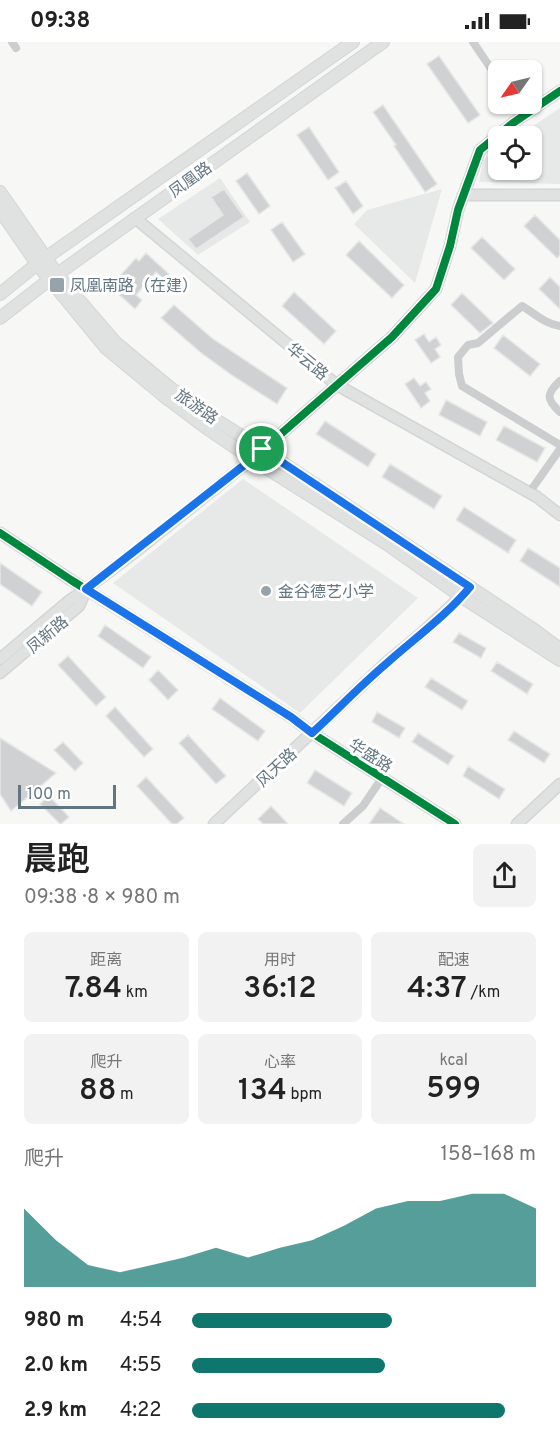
<!DOCTYPE html>
<html lang="zh">
<head>
<meta charset="utf-8">
<style>
	body { margin:0; font-family:Overpass,"Noto Sans SC",sans-serif; background:#f2f2f2; color:#222; height:100vh; display:flex; flex-direction:column; font-size:22px; white-space:nowrap }
	* { box-sizing:border-box; margin:0 }
	p { font-size:20px; color:#767676 }
	.icon { flex:none; width:33px; height:33px; fill:none; stroke:currentColor; stroke-width:2; stroke-linecap:round; stroke-linejoin:round }
	.map { position:relative; height:782px; overflow:hidden }
	.side { display:flex; flex-direction:column; background:#fff; flex:1 }
	.side>* { flex:none }
	.needle { width:39px; rotate:236deg }
	.tools { position:absolute; left:488px; top:18px; display:grid; gap:12px }
	.tools a { display:grid; place-items:center; width:54px; height:54px; border-radius:9px; background:#fff; box-shadow:0 2px 4px #0004; font-size:30px }
	.scale { position:absolute; left:18px; bottom:15px; width:98px; box-sizing:border-box; padding-left:6px; border:3px solid #627682; border-top:0; font-size:16px; line-height:21px; white-space:nowrap; color:#627682; -webkit-text-stroke:4px #fff; paint-order:stroke }
	.pin { position:absolute; display:grid; place-items:center; width:51px; height:51px; color:#fff; margin:-26px; border:3px solid #fff; border-radius:50%; box-shadow:0 2px 6px #0007 }
	.round { display:grid; place-items:center; flex:none; width:63px; height:63px; border-radius:9px; background:#f2f2f2 }
	.head { display:flex; align-items:center; justify-content:space-between; height:102px; padding:0 24px }
	h1 { font-size:33px; font-weight:600; line-height:45px }
	.figures { display:grid; grid-template-columns:repeat(3,1fr); gap:9px; height:102px; padding:6px 24px }
	.figures div { display:grid; align-content:center; border-radius:9px; background:#f2f2f2; text-align:center }
	.figures b { font-size:30px; font-weight:600 }
	.figures small { font-size:16px; font-weight:400 }
	.figures p { font-size:16px }
	.chart { height:168px; padding:12px 24px }
	.chart p { display:flex; justify-content:space-between }
	.chart svg { width:100%; height:108px; margin-top:6px; fill:#0f766e; opacity:.7 }
	ul { padding:0 24px; list-style:none; font-size:20px }
	li { display:grid; grid-template-columns:96px 72px 1fr; align-items:center; height:45px }
	li i { height:15px; border-radius:8px; background:#0f766e }
	.status { display:flex; justify-content:space-between; align-items:center; height:42px; padding:0 30px; background:#fff; direction:ltr }
	.status svg { height:16px; fill:currentColor }
	.map>svg:first-child { display:block }
	.built { fill:#e7e9e8 }
	.building { fill:#cfd1d2; stroke:#e6e6e6; stroke-width:1.5 }
	.lines { fill:none; stroke-linecap:round; stroke-linejoin:round }
	.secondary-casing { stroke:#d4d5d6; stroke-width:13 }
	.primary-casing { stroke:#d4d5d6; stroke-width:14 }
	.street { stroke:#cccdce; stroke-width:8 }
	.secondary { stroke:#e0e1e1; stroke-width:10 }
	.primary { stroke:#e0e1e1; stroke-width:12 }
	.cycleway-casing { stroke:#fff; stroke-width:11 }
	.cycleway { stroke:#00873e; stroke-width:8 }
	.route-casing { stroke:#fff; stroke-width:12 }
	.route { stroke:#1a73e8; stroke-width:8 }
	.poi-dot { fill:#96a3ab; stroke:#fff; stroke-width:2 }
	.labels { text-anchor:middle; stroke-width:6; stroke-linejoin:round; paint-order:stroke }
	.street-label { font-size:16px; fill:#627682; stroke:#fff }
	.poi-label { font-size:16px; fill:#627682; stroke:#fff; text-anchor:start }
</style>
</head>
<body>
<div class="status"><b>09:38</b><svg viewBox="0 0 49 12"><path d="M0 12V9h3v3zM5 12V6h3v6zM10 12V3h3v9zM15 12V0h3v12zM26 1h20v11H26zM47 4h2v5h-2z"/></svg></div>
<div class="map">
<svg width="560" height="782" viewBox="0 0 560 782">
	<rect width="100%" height="100%" fill="#f7f7f6"/>
	<path class="built" d="M560 66V142L479 140 483 118 498 108V128H531V94H518Z
		M220 136 250 180 198 213 158 177Z
		M442 147 415 241 354 182 367 168Z
		M243 437 418 556 300 671 113 541Z"/>
	<path class="building" d="M439 14 480 73 468 81 427 22Z
		M383 63 437 142 425 150 394 104 396 103 373 70Z
		M309 85 339 130 328 138 297 93Z
		M247 131 270 164 259 172 236 139Z
		M346 139 363 164 353 172 335 146Z
		M224 147 244 175 196 207 188 197 223 173 211 155Z
		M535 173 560 198V213L557 216 524 184Z
		M282 180 305 212 293 220 271 188Z
		M482 195 515 227 504 238 471 206Z
		M359 199 404 243 392 256 346 213Z
		M146 211 169 232 164 237 156 230 136 253 142 258 135 267 112 246 119 238 118 236 136 216 139 219Z
		M550 235 560 245V267L539 247Z
		M294 250 336 289 324 302 282 264Z
		M462 251 493 281 480 291 451 263Z
		M174 263 213 297 287 346 277 362 233 334 200 310 161 276Z
		M424 292 429 300 436 295 441 303 435 307 440 315 431 321 415 298Z
		M503 293 540 322 530 334 494 306Z
		M414 336 420 344 426 340 431 347 425 351 430 359 421 366 405 342Z
		M446 358 487 380 480 394 439 373Z
		M325 379 376 412 368 425 316 392Z
		M504 384 545 406 537 420 496 398Z
		M390 422 442 454 434 467 382 435Z
		M464 465 516 498 508 511 456 478Z
		M528 506 560 526V545L520 519Z
		M0 521 42 550 32 564 0 542Z
		M105 583 151 615 143 626 98 594Z
		M459 591 486 606 481 616 453 600Z
		M68 614 106 655 96 664 58 623Z
		M497 620 533 642 527 652 491 629Z
		M158 628 178 648 168 658 149 638Z
		M431 636 468 659 462 668 425 645Z
		M220 656 265 689 258 699 212 667Z
		M115 665 153 707 144 715 106 674Z
		M377 670 405 686 399 696 372 680Z
		M514 689 550 712 544 721 508 698Z
		M418 691 454 714 448 723 412 700Z
		M188 693 226 734 216 742 179 701Z
		M0 696 56 731 11 769 0 752Z
		M63 700 83 721 75 729 54 708Z
		M468 724 505 747 499 757 463 734Z
		M315 728 352 751 344 764 307 741Z
		M146 735 184 776 177 782H172L137 744Z
		M49 754 69 775 61 782H60L40 762Z
		M271 764 288 782H263L258 777Z
		M380 766 404 782H369Z"/>
	<g class="lines">
		<g class="secondary-casing">
			<path id="secondary" d="M463 153H560
				M135 176 337 343 537 455 560 473
				M0 491 71 538 291 675 312 691 455 782
				M0 617 70 558 86 547 139 507 252 417 392 295 436 247 450 204 458 168 480 108 513 81 560 49
				M0 631 79 564 86 548
				M214 782 387 620 423 590 466 550
				M517 782 560 742"/>
		</g>
		<g class="primary-casing">
			<path id="primary" d="M0 150 57 232 72 250 116 301 169 345 216 378 262 407 530 585 560 607
				M0 168 37 222 106 306 169 358 205 385 252 417 387 502 462 555 560 618
				M0 252 37 222 353 0
				M0 276 49 238 383 0"/>
		</g>
		<path class="street" d="M12 0 16 6
			M473 0 498 37
			M515 62 523 74
			M560 284C545 282 534 271 522 264L478 301 468 303 458 315 459 332 462 344 560 403
			M560 339C546 352 546 357 560 370
			M529 451 560 407
			M343 782 363 764 382 736"/>
		<use href="#secondary" class="secondary"/>
		<use href="#primary" class="primary"/>
		<g class="cycleway-casing">
			<path id="cycleway" d="M0 491 71 538 291 675 312 691 455 782
				M86 547 252 417 392 295 436 247 450 204 458 168 480 108 513 81 560 49"/>
		</g>
		<use href="#cycleway" class="cycleway"/>
	</g>
	<g class="lines">
		<g class="route-casing">
			<path id="route" d="M262 407 470 545C446 574 415 596 387 621 361 643 337 668 312 691L291 675 86 547 252 417Z"/>
		</g>
		<use href="#route" class="route"/>
	</g>
	<g class="poi-dot">
		<rect x="49" y="235" width="16" height="16" rx="3"/>
		<circle cx="266" cy="549" r="6"/>
	</g>
	<g class="labels">
		<g class="street-label">
			<text transform="translate(190 137) rotate(-36)" y="6">凤凰路</text>
			<text transform="translate(308 319) rotate(40)" y="6">华云路</text>
			<text transform="translate(197 364) rotate(35)" y="6">旅游路</text>
			<text transform="translate(47 592) rotate(-40)" y="6">凤新路</text>
			<text transform="translate(371 713) rotate(32)" y="6">华盛路</text>
			<text transform="translate(276 725) rotate(-43)" y="6">风天路</text>
		</g>
		<g class="poi-label">
			<text x="70" y="249">凤凰南路（在建）</text>
			<text x="278" y="555">金谷德艺小学</text>
		</g>
	</g>
</svg>
<div class="tools">
<a><svg class="needle" viewBox="-14 -14 28 28"><path d="M0-13l5 13h-10z" fill="#e53935"/><path d="M0 13l5-13h-10z" fill="#767676"/></svg></a>
<a><svg class="icon" aria-label="locate" viewBox="0 0 24 24"><circle cx="12" cy="12" r="6"/><path d="M12 2v4M12 18v4M2 12h4M18 12h4"/></svg></a>
</div>
<div class="scale">100 m</div>
<div class="pin" style="left:262px;top:407px;background:#1e9e55"><svg class="icon" aria-label="arrive" viewBox="0 0 24 24"><path d="M6 21V4h12l-3 4 3 4H6"/></svg></div>
</div>
<section class="side">
<div class="head"><div><h1>晨跑</h1><p>09:38 · 8 × 980 m</p></div><a class="round"><svg class="icon" aria-label="share" viewBox="0 0 24 24"><path d="M12 15V3M7 8l5-5 5 5M5 13v7h14v-7"/></svg></a></div>
<div class="figures">
<div><p>距离</p><b>7.84<small> km</small></b></div>
<div><p>用时</p><b>36:12</b></div>
<div><p>配速</p><b>4:37<small> /km</small></b></div>
</div>
<div class="figures">
<div><p>爬升</p><b>88<small> m</small></b></div>
<div><p>心率</p><b>134<small> bpm</small></b></div>
<div><p>kcal</p><b>599</b></div>
</div>
<div class="chart"><p><span>爬升</span>158–168 m</p>
<svg viewBox="0 0 160 44" preserveAspectRatio="none"><path d="M0 44V12L10 25L20 35L30 38L40 35L50 32L60 28L70 32L80 28L90 25L100 19L110 12L120 9L130 9L140 6L150 6L160 12V44z"/></svg>
</div>
<ul>
<li><b>980 m</b>4:54<i style="width:58%"></i></li>
<li><b>2.0 km</b>4:55<i style="width:56%"></i></li>
<li><b>2.9 km</b>4:22<i style="width:91%"></i></li>
</ul>
</section>
</body>
</html>
